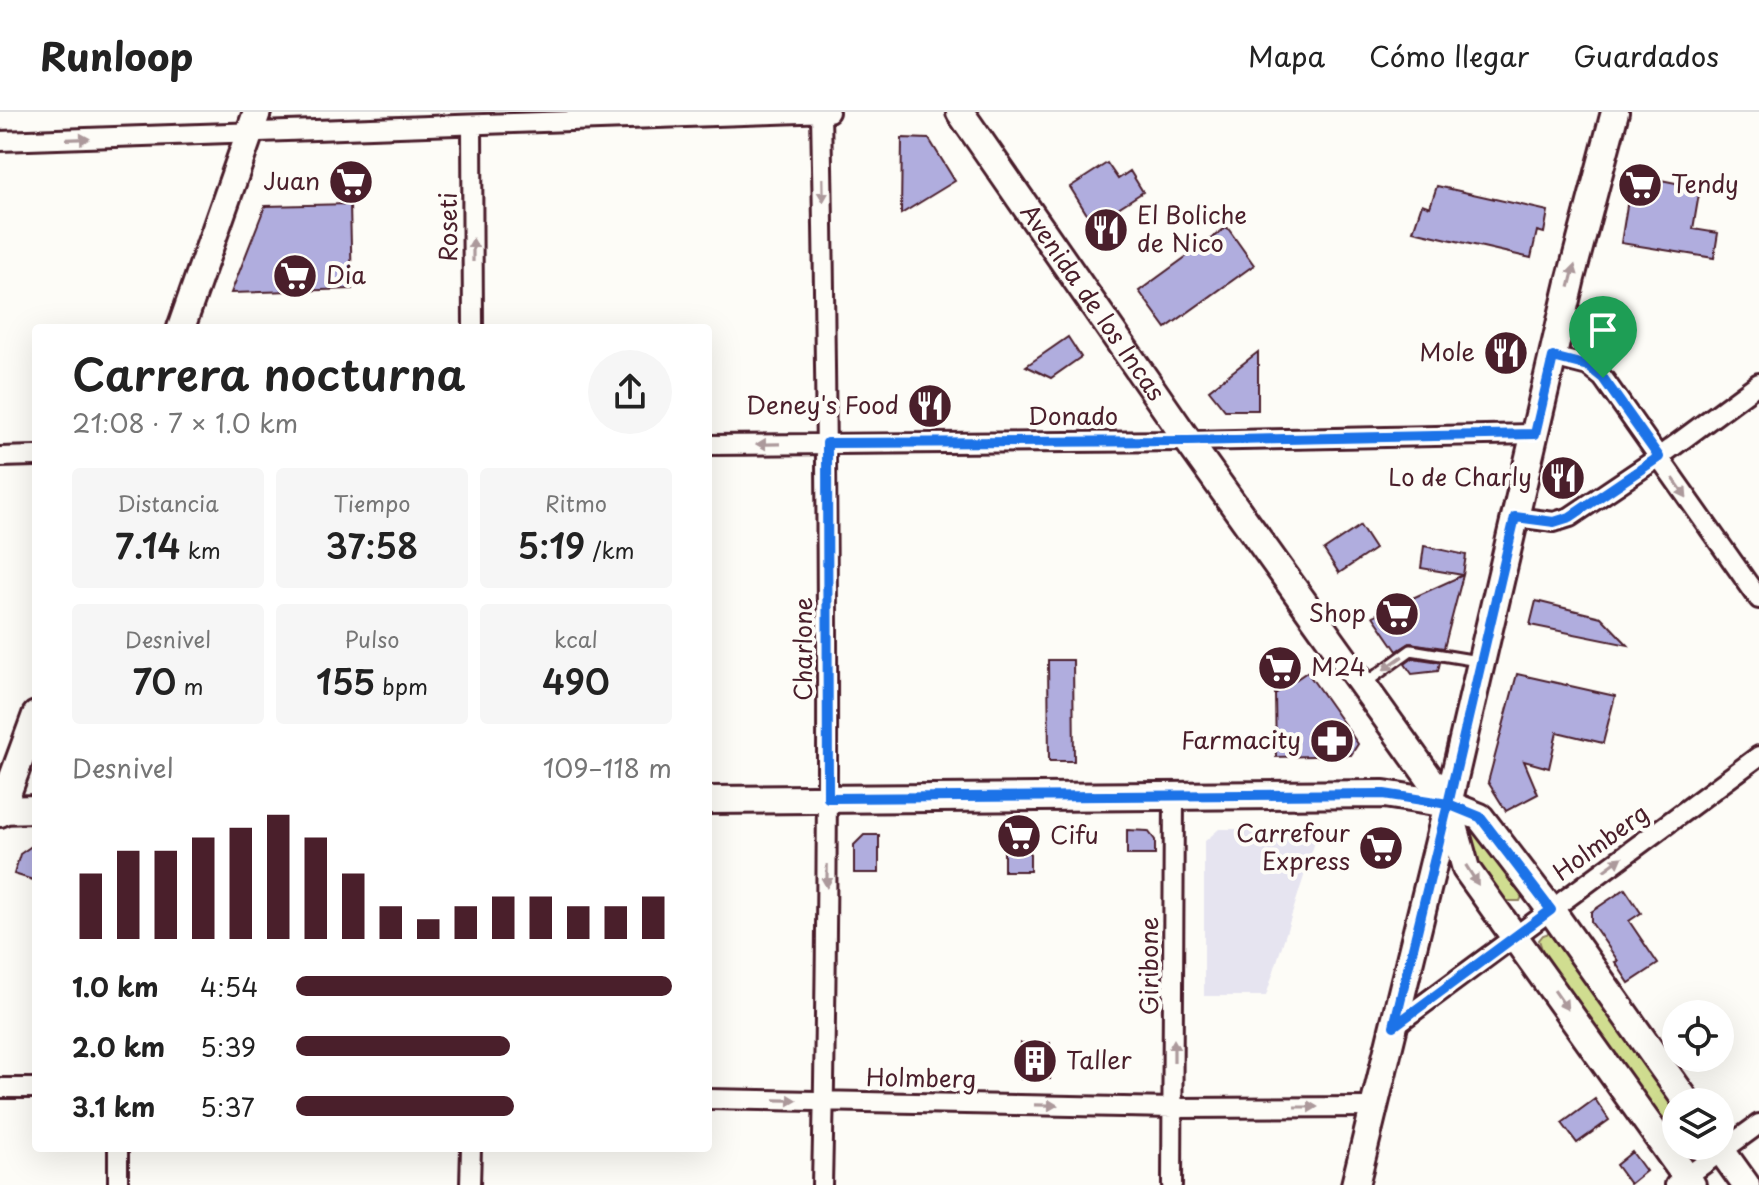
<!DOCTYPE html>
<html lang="es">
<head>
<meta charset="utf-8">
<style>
	body { margin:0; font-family:"Playpen Sans",sans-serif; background:#f6f6f6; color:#222; height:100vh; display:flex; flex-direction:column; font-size:30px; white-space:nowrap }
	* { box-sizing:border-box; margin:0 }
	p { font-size:26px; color:#767676 }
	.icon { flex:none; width:44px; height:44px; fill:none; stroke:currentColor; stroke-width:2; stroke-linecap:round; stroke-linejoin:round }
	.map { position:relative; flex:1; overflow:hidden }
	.details { position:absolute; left:32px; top:212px; width:680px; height:828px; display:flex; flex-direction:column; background:#fff; border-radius:8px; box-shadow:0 8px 32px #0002 }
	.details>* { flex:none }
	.fabs { position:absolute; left:1662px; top:888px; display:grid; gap:16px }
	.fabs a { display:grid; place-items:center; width:72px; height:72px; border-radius:50%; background:#fff; box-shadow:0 8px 32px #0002; font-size:40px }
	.pin { position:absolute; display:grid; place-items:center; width:68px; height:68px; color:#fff; margin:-82px -34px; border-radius:50% 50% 50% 0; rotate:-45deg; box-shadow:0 0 8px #0007 }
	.pin .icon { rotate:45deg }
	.round { display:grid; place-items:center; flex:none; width:84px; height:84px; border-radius:42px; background:#f6f6f6 }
	.summary { display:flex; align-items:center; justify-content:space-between; height:136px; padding:0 40px }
	h1 { font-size:44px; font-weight:600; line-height:60px }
	.figures { display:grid; grid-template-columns:repeat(3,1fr); gap:12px; height:136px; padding:8px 40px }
	.figures div { display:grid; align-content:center; border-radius:8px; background:#f6f6f6; text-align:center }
	.figures b { font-size:34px; font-weight:600 }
	.figures small { font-size:22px; font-weight:400 }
	.figures p { font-size:22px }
	.chart { height:224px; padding:16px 40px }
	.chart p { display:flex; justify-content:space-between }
	.chart svg { width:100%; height:144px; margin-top:8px; stroke:#4a1f2b; stroke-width:6 }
	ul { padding:0 40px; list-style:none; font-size:26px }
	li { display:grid; grid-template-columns:128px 96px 1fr; align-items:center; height:60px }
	li i { height:20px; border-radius:10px; background:#4a1f2b }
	header { display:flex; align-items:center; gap:48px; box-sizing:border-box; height:112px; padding:0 40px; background:#fff; border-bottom:2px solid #e0e0e0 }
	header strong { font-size:38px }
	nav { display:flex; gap:44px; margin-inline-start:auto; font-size:28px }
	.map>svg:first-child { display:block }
	.built { fill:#e6e4f0 }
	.green { fill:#d0dd90; stroke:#8d7e5e; stroke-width:2 }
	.building { fill:#b0adde; stroke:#4a1f2b; stroke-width:2 }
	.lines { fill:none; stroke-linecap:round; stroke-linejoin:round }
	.service-casing { stroke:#4a1f2b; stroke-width:15 }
	.minor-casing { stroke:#4a1f2b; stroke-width:24 }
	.secondary-casing { stroke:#4a1f2b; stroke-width:32 }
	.service { stroke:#fdfcf7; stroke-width:9 }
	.minor { stroke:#fdfcf7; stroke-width:18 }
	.secondary { stroke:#fdfcf7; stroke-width:26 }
	.oneway { fill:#ac999b }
	.route-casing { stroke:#fff; stroke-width:16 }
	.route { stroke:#1a73e8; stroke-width:10 }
	.labels { text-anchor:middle; stroke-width:8; stroke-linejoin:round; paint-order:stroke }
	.poi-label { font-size:24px; fill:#4a1f2b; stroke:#fdfcf7; text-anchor:end }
	.street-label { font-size:24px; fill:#4a1f2b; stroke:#fdfcf7 }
</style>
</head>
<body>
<header>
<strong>Runloop</strong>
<nav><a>Mapa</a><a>Cómo llegar</a><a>Guardados</a></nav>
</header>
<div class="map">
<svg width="1759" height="1073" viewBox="0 0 1759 1073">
	<rect width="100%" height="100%" fill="#fdfcf7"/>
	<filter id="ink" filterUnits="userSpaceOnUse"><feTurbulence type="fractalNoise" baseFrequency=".0125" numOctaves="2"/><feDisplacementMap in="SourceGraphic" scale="16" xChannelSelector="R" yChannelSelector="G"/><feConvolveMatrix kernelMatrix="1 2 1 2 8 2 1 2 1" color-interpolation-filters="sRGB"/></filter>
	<g filter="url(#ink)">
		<path class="built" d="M1219 717H1319L1266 884H1204V730Z"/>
		<path class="green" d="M1477 719 1524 780 1520 789H1505L1467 735V726Z
			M1549 821 1555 822 1676 990V1030L1544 843 1539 828 1543 823Z"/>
		<path class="building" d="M902 26 929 27 955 69 901 102Z
			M1107 51 1118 67 1130 59 1143 80 1093 112 1070 75Z
			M1632 62 1700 76 1693 117 1718 121 1714 146 1621 131Z
			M1437 74 1548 99 1544 121 1537 119 1531 146 1413 119 1422 92 1430 95Z
			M350 92 352 177 231 181 265 94Z
			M1227 115 1254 153 1166 216 1139 179Z
			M1068 225 1081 245 1051 266 1026 254Z
			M1258 240V298H1225L1209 278Z
			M1555 346 1583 361 1562 378 1548 371Z
			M1360 414 1375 437 1339 461 1324 438Z
			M1424 434 1466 443 1463 463 1421 456Z
			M1463 463 1444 536 1410 531 1397 539 1373 504Z
			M1536 489 1601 505 1628 533 1530 513Z
			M1413 546 1440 550 1438 559 1412 562 1405 552Z
			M1048 548H1073L1074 649H1049Z
			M1307 560 1358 632 1351 643 1276 645 1275 582Z
			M1517 562 1615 584 1603 631 1557 620 1549 656 1524 649 1538 682 1506 699 1488 670Z
			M1127 718 1148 719 1155 728V743H1127Z
			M1004 721H1030V759H1004Z
			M864 723H879V761H854V733Z
			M36 731V769L14 762 20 742Z
			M1625 777 1641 801 1629 809 1658 852 1629 871 1615 850 1618 849 1591 810V800Z
			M1021 931H1050V967H1021Z
			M1595 987 1609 1008 1577 1031 1562 1011Z
			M1632 1040 1646 1059 1630 1072 1616 1053Z"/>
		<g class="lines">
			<g class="service-casing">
				<path id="service" d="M1364 572 1411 538 1478 549"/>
			</g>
			<g class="minor-casing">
				<path id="minor" d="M821 0C828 358 830 715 822 1073
					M472 13 473 216
					M0 29 829 0
					M1553 245 1588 254 1603 266 1759 487
					M708 333 1188 329 1535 322
					M0 345 36 344
					M1515 405 1554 410 1570 405 1659 345 1759 271
					M1394 914 1759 644
					M0 976H36
					M708 987 1174 996 1374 995
					M118 1073V1036
					M470 1073 471 1036
					M1172 1073 1174 682
					M1675 1073 1759 1012"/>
			</g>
			<g class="secondary-casing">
				<g id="secondary">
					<path id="s1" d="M960 0 1188 329 1448 692 1466 757 1692 1073"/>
					<path d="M181 216 257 0"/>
					<path d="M708 688 1384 682 1448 692 1480 705 1551 798 1687 990"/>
					<path d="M0 698 36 697"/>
					<path d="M0 701 36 603"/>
					<path d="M1718 1034 1746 1073"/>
					<path d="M1355 1073 1448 692 1571 166 1615 0"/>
				</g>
			</g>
			<use href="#service" class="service"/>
			<use href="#minor" class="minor"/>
			<use href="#secondary" class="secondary"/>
		</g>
		<defs><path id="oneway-solid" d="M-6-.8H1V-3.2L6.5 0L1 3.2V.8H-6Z" transform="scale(2)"/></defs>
		<g class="oneway">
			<use href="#oneway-solid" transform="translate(78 27) rotate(-2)"/>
			<use href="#oneway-solid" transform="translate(823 78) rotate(89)"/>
			<use href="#oneway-solid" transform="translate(473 138) rotate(-90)"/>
			<use href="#oneway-solid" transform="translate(1572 164) rotate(-76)"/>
			<use href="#oneway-solid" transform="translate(768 332) rotate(179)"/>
			<use href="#oneway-solid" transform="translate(1680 376) rotate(55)"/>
			<use href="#oneway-solid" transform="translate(1393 551) rotate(145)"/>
			<use href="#oneway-solid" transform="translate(1613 752) rotate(-36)"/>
			<use href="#oneway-solid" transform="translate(1472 763) rotate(58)"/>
			<use href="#oneway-solid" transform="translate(827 764) rotate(91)"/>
			<use href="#oneway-solid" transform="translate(1561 888) rotate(55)"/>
			<use href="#oneway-solid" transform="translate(1174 939) rotate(-90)"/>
			<use href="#oneway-solid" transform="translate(786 988) rotate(1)"/>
			<use href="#oneway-solid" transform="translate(1046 993) rotate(1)"/>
			<use href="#oneway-solid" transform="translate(1306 995)"/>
		</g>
	</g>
	<g class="lines" filter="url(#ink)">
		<g class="route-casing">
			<path id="route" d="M1603 266 1588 254 1553 245 1535 322 1188 329 827 331 828 686 1384 682 1448 692 1394 914 1551 798 1480 705 1448 692 1515 405 1554 410 1570 405 1659 345 1603 266"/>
		</g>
		<use href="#route" class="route"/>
	</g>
	<defs>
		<g id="supermarket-disc" transform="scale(2.3)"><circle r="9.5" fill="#4a1f2b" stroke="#fdfcf7"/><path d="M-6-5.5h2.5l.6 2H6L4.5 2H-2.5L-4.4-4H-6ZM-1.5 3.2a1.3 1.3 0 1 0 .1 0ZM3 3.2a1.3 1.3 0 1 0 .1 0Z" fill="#fff"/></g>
		<g id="restaurant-disc" transform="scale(2.3)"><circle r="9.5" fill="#4a1f2b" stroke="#fdfcf7"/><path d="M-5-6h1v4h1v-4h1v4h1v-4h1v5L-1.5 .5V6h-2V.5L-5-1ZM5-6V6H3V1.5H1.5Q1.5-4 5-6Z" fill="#fff"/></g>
		<g id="pharmacy-disc" transform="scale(2.3)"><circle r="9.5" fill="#4a1f2b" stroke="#fdfcf7"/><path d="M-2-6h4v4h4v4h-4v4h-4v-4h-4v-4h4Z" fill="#fff"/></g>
		<g id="building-disc" transform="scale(2.3)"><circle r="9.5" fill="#4a1f2b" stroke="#fdfcf7"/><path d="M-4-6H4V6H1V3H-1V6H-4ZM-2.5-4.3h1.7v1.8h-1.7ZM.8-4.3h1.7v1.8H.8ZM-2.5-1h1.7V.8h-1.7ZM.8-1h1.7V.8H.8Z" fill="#fff"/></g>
	</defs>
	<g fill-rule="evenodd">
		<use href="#supermarket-disc" x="351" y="70"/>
		<use href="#supermarket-disc" x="1640" y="73"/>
		<use href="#restaurant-disc" x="1106" y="118"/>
		<use href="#supermarket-disc" x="295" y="164"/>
		<use href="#restaurant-disc" x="1506" y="241"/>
		<use href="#restaurant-disc" x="930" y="294"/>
		<use href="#restaurant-disc" x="1563" y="366"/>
		<use href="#supermarket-disc" x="1397" y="502"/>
		<use href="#supermarket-disc" x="1280" y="556"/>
		<use href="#pharmacy-disc" x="1332" y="629"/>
		<use href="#supermarket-disc" x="1019" y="724"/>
		<use href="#supermarket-disc" x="1381" y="736"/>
		<use href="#building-disc" x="1035" y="949"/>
	</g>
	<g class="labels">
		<g class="poi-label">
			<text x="320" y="78">Juan</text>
			<text x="1671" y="81" text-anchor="start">Tendy</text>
			<text x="1137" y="112" text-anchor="start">El Boliche<tspan x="1137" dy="28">de Nico</tspan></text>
			<text x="326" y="172" text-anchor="start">Dia</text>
			<text x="1475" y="249">Mole</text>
			<text x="899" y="302">Deney's Food</text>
			<text x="1532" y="374">Lo de Charly</text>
			<text x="1366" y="510">Shop</text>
			<text x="1311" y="564" text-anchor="start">M24</text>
			<text x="1301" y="637">Farmacity</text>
			<text x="1350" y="730">Carrefour<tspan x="1350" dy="28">Express</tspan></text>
			<text x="1050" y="732" text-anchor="start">Cifu</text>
			<text x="1066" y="957" text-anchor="start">Taller</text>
		</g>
		<g class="street-label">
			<text transform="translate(449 115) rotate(-90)" y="8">Roseti</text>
			<text dy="8" stroke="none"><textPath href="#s1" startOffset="232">Avenida de los Incas</textPath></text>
			<text x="1073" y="313">Donado</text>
			<text transform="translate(804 537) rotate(-90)" y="8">Charlone</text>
			<text transform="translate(1601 731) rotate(-36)" y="8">Holmberg</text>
			<text transform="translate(1150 854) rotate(-90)" y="8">Giribone</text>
			<text transform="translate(921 967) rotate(1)" y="8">Holmberg</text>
		</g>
	</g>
</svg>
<div class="fabs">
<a><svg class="icon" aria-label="locate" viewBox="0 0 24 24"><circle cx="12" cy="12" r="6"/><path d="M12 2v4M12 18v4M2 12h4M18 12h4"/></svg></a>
<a><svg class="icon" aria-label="layers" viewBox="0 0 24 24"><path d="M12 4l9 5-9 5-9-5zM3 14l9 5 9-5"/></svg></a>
</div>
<div class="pin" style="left:1603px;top:266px;background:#1e9e55"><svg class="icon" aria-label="arrive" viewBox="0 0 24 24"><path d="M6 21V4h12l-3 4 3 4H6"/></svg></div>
<section class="details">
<div class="summary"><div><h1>Carrera nocturna</h1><p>21:08 · 7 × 1.0 km</p></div><a class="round"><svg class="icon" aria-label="share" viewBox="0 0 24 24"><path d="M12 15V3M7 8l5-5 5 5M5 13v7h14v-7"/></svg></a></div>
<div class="figures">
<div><p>Distancia</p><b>7.14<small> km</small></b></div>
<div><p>Tiempo</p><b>37:58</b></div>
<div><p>Ritmo</p><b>5:19<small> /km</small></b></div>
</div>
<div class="figures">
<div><p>Desnivel</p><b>70<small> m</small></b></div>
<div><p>Pulso</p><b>155<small> bpm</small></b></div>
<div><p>kcal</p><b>490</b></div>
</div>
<div class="chart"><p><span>Desnivel</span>109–118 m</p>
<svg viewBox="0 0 160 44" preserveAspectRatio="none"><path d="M5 44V24M15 44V17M25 44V17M35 44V13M45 44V10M55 44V6M65 44V13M75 44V24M85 44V34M95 44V38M105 44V34M115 44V31M125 44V31M135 44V34M145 44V34M155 44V31"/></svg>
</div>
<ul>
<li><b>1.0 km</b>4:54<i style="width:100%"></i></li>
<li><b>2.0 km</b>5:39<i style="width:57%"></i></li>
<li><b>3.1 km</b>5:37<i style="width:58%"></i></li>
</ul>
</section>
</div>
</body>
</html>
